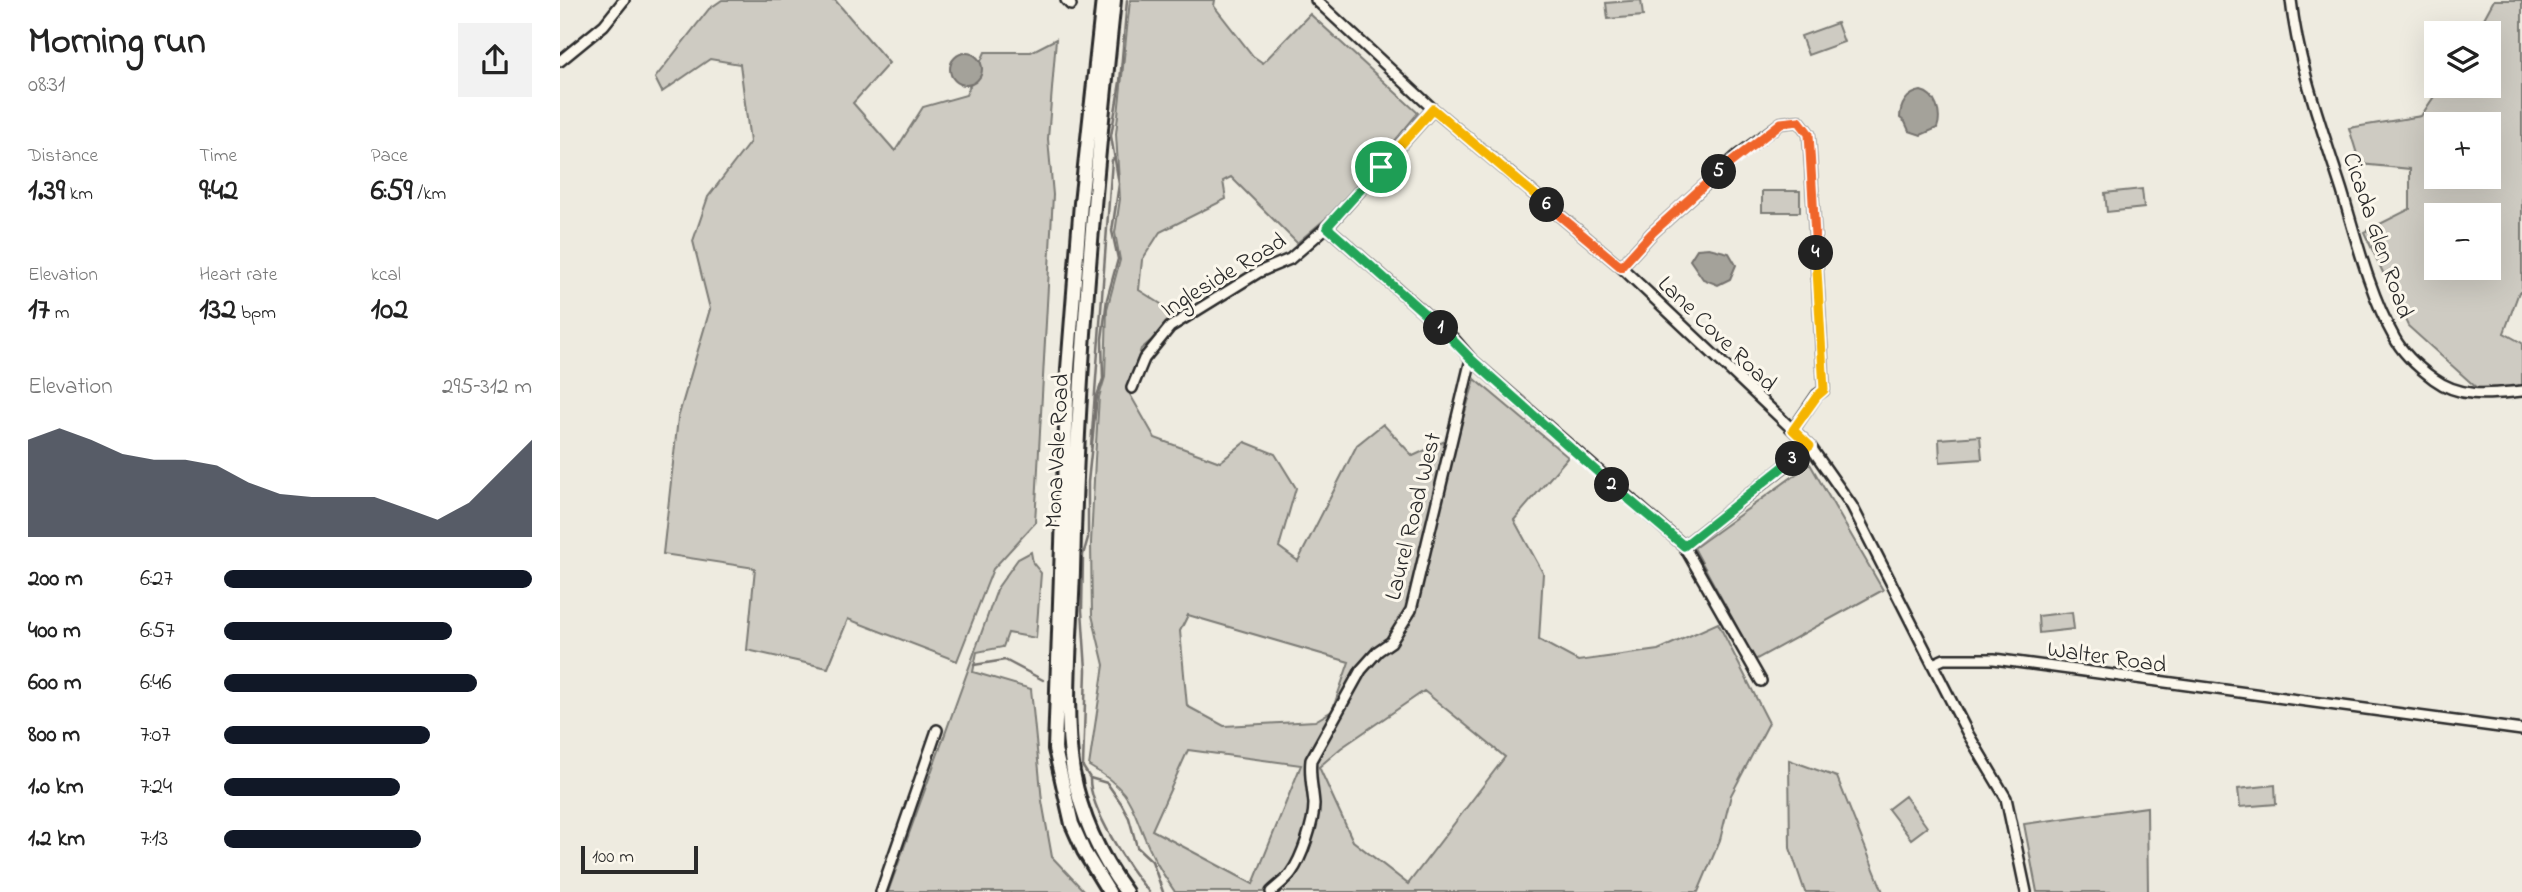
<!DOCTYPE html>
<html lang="en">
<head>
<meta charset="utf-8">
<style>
	body { margin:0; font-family:"Indie Flower",sans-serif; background:#f2f2f2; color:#222; height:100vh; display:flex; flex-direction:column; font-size:26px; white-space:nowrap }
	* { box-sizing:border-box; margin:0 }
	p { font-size:23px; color:#767676 }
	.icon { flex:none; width:38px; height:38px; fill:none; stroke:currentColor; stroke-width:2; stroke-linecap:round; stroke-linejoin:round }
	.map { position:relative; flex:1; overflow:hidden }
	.sheet { display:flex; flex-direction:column; background:#fff; width:560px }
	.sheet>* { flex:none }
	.tools { position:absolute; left:1864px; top:21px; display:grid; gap:14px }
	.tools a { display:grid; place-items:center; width:77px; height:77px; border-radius:0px; background:#fff; box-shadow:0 7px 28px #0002; font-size:35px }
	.scale { position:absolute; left:21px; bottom:18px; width:117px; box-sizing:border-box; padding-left:7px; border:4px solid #2b2b2b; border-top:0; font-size:19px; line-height:24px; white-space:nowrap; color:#2b2b2b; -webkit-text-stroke:5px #fbf7ec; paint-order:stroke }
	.pin { position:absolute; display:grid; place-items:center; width:60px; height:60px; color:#fff; margin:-30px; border:4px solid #fff; border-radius:50%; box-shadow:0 2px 7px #0007 }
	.km { position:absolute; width:35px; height:35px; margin:-18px; border-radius:50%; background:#222; color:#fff; font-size:19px; line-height:35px; text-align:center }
	.round { display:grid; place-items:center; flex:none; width:74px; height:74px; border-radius:0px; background:#f2f2f2 }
	.headline { display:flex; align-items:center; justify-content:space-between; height:119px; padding:0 28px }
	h1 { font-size:38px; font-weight:700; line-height:52px }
	.figures { display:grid; grid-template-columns:repeat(3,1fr); gap:10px; height:119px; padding:7px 28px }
	.figures div { display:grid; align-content:center }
	.figures b { font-size:30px; font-weight:700 }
	.figures small { font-size:19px; font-weight:400 }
	.figures p { font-size:19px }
	.chart { height:196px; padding:14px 28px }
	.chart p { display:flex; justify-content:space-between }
	.chart svg { width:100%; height:126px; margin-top:7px; fill:#111827; opacity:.7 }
	ul { padding:0 28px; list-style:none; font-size:23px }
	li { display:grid; grid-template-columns:112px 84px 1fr; align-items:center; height:52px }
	li i { height:18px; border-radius:9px; background:#111827 }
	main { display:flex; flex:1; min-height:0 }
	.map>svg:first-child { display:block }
	.green { fill:#cecbc2; stroke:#7c7b76; stroke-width:2; fill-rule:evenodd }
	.water { fill:#a4a29a; stroke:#74726e; stroke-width:2 }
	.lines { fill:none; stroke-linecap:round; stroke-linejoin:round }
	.stream { stroke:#74726e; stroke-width:2.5 }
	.minor-casing { stroke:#2b2b2b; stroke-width:14 }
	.highway-casing { stroke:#2b2b2b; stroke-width:18 }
	.minor { stroke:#fbf7ec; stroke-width:9 }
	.highway { stroke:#fbf7ec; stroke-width:12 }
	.split-1-casing { stroke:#fff; stroke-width:14 }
	.split-2-casing { stroke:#fff; stroke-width:14 }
	.split-3-casing { stroke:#fff; stroke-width:14 }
	.split-4-casing { stroke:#fff; stroke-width:14 }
	.split-5-casing { stroke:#fff; stroke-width:14 }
	.split-6-casing { stroke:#fff; stroke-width:14 }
	.split-7-casing { stroke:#fff; stroke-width:14 }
	.split-1 { stroke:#22a559; stroke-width:9 }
	.split-2 { stroke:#22a559; stroke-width:9 }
	.split-3 { stroke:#22a559; stroke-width:9 }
	.split-4 { stroke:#f5b400; stroke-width:9 }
	.split-5 { stroke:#f0652b; stroke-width:9 }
	.split-6 { stroke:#f0652b; stroke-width:9 }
	.split-7 { stroke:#f5b400; stroke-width:9 }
	.labels { text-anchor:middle; stroke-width:6; stroke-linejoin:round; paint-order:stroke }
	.street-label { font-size:24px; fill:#2b2b2b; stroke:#fbf7ec }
</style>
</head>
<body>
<main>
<section class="sheet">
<div class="headline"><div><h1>Morning run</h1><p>08:31</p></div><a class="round"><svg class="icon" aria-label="share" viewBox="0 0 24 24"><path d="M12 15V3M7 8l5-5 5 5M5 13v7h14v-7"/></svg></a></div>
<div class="figures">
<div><p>Distance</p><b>1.39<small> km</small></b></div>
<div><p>Time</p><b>9:42</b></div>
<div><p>Pace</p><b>6:59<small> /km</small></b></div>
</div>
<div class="figures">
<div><p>Elevation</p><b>17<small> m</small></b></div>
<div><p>Heart rate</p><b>132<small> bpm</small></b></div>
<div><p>kcal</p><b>102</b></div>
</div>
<div class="chart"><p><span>Elevation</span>295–312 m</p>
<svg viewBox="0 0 160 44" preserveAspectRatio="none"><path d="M0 44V10L10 6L20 10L30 15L40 17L50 17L60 19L70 25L80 29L90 30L100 30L110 30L120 34L130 38L140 32L150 21L160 10V44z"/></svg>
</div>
<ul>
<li><b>200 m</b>6:27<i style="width:100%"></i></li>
<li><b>400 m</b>6:57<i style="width:74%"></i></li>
<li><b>600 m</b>6:46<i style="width:82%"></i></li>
<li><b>800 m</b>7:07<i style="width:67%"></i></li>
<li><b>1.0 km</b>7:24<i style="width:57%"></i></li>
<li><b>1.2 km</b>7:13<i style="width:64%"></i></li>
</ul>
</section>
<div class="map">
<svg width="1962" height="892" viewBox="0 0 1962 892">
	<rect width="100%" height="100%" fill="#eeebe0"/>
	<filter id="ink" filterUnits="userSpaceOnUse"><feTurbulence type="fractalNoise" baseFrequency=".0143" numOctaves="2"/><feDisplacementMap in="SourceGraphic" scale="14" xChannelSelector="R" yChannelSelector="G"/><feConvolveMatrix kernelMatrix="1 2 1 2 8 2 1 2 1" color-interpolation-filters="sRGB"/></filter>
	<g filter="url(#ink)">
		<path class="green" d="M162 0H275L329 63 293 103 335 151 363 107 406 95 425 52H471L496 39 488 139 493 195 475 523 433 569 397 661 288 619 268 668 187 650 195 568 103 554 118 418 150 309 133 241 148 197 190 142 180 64 150 59 102 92 95 78 149 9Z
			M570 0H655L654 6 693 56 703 63 750 14 858 113 783 204 737 243 671 177 663 181 666 199 600 232 582 260 579 290 620 316 581 349 568 391 595 438 660 462 685 442 715 454 736 488 719 547 738 561 797 445 823 424 853 456 898 435 915 379 1008 457 954 520 983 573 979 640 1018 661 1098 650 1158 623 1209 723 1171 795 1160 840 1138 892H615C607 880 598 867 592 854 570 809 577 793 529 766L544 665 532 615 531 543 535 459 539 397 545 377 547 309 560 260 555 233 560 199 556 134ZM628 615 789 662 772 711 755 721 664 726 627 706 620 631ZM864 691 945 757 848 884 793 841 759 767 781 748ZM628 750 741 765 693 884 592 830Z
			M1081 0 1083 16 1048 19 1046 3Z
			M1934 0H1962V292H1959L1944 333 1962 343V387L1919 390 1848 326 1804 232 1850 209V169L1800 164 1789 128 1861 116 1881 86H1928V33H1916ZM1876 124H1928V177H1876ZM1876 215H1928V268H1876Z
			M1277 23 1284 42 1248 55 1241 36Z
			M1582 189 1584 208 1547 212 1545 193Z
			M1202 191H1240V212H1202Z
			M1420 436 1422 459 1380 462 1379 439Z
			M1250 464 1323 590 1195 660 1134 548Z
			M471 552 473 563 481 573 476 638 448 633 443 647 417 652 413 672 471 689 482 801 492 857 525 892H328L438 587 458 559Z
			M1512 612 1514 629 1479 633 1478 616Z
			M1229 760 1277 777 1323 892H1245L1230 848Z
			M1715 785 1716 804 1680 807 1678 789Z
			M1345 796 1367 827 1351 839 1328 809Z
			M1587 807 1588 892H1477L1464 824Z"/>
		<path class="water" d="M390 69a16 16 0 1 1 32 0a16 16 0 1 1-32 0Z
			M1361 91C1376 94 1382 115 1377 128L1361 135 1349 131 1345 122 1340 118C1340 105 1347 93 1361 91Z
			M1149 248 1169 253 1176 265 1170 279 1158 285 1143 279 1130 260 1137 249Z"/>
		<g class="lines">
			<path class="stream" d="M567 0 560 82 551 136 559 184 552 231 558 259 547 299 542 339 543 379 537 396 528 482V538L523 555 522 610 526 670 523 767 530 778 547 783 561 803 569 818 577 847 592 861 603 892
				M531 447 552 160 555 158
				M414 665 445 660 483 680
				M530 778C529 808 569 869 589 892"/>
			<g class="minor-casing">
				<path id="minor" d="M506 0 511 5
					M756 0 873 109 1061 267 1250 446 1292 506 1408 734 1446 798 1466 892
					M1731 0C1738 65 1762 128 1782 191 1796 238 1810 295 1834 337 1843 354 1859 368 1874 379 1901 399 1931 394 1962 391
					M0 61 44 25 64 0
					M767 227 894 339 911 359 1124 546 1201 681
					M1061 267 1092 233 1178 155 1221 123 1239 121 1249 134 1264 390 1257 395 1233 430
					M572 388 584 359 610 327 699 272 730 259 769 225 873 109
					M1124 546 1250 446
					M1373 664 1384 659H1434L1962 730
					M321 892 377 730
					M711 892C717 886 726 880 731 873 742 858 754 822 754 804 753 789 749 775 751 760L801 670 818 651 831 642 851 610 911 359"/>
			</g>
			<g class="highway-casing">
				<path id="highway" d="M543 0 521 203 508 369 495 749 512 824 524 851 549 892
					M554 0C534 190 517 380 513 571 511 635 503 709 513 772 521 816 540 857 566 892"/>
			</g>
			<use href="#minor" class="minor"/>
			<use href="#highway" class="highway"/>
		</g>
	</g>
	<g class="lines" filter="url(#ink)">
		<g class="split-1-casing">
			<path id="split-1" d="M821 167 767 227 881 328"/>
		</g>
		<g class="split-2-casing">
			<path id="split-2" d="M881 328 911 359 1052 485"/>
		</g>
		<g class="split-3-casing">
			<path id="split-3" d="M1052 485 1124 546 1233 459"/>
		</g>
		<g class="split-4-casing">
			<path id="split-4" d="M1233 459 1250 446 1233 430 1257 396 1264 390 1256 253"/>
		</g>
		<g class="split-5-casing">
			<path id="split-5" d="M1159 172 1221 123 1239 121 1249 134 1256 253"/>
		</g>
		<g class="split-6-casing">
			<path id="split-6" d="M987 205 1061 267 1092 233 1159 172"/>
		</g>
		<g class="split-7-casing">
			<path id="split-7" d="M821 167 873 109 987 205"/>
		</g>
		<use href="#split-1" class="split-1"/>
		<use href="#split-2" class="split-2"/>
		<use href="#split-3" class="split-3"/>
		<use href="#split-4" class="split-4"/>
		<use href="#split-5" class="split-5"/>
		<use href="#split-6" class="split-6"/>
		<use href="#split-7" class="split-7"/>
	</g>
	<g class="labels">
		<g class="street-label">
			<text transform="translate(1819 235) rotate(71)" y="8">Cicada Glen Road</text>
			<text transform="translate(663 274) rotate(-31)" y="8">Ingleside Road</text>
			<text transform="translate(1158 333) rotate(44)" y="8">Lane Cove Road</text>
			<text transform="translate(496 451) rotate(-87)" y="8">Mona Vale Road</text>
			<text transform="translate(852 516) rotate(-76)" y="8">Laurel Road West</text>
			<text transform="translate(1547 656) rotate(8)" y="8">Walter Road</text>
		</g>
	</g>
</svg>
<div class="tools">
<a><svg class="icon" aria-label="layers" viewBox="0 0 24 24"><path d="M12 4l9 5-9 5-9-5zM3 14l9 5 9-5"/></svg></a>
<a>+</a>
<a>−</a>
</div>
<div class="scale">100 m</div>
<div class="pin" style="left:821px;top:167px;background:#1e9e55"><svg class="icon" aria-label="arrive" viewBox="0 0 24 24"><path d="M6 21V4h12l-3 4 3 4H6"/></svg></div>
<b class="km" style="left:881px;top:328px">1</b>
<b class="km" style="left:1052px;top:485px">2</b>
<b class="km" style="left:1233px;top:459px">3</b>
<b class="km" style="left:1256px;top:253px">4</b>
<b class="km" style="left:1159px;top:172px">5</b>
<b class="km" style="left:987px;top:205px">6</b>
</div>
</main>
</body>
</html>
